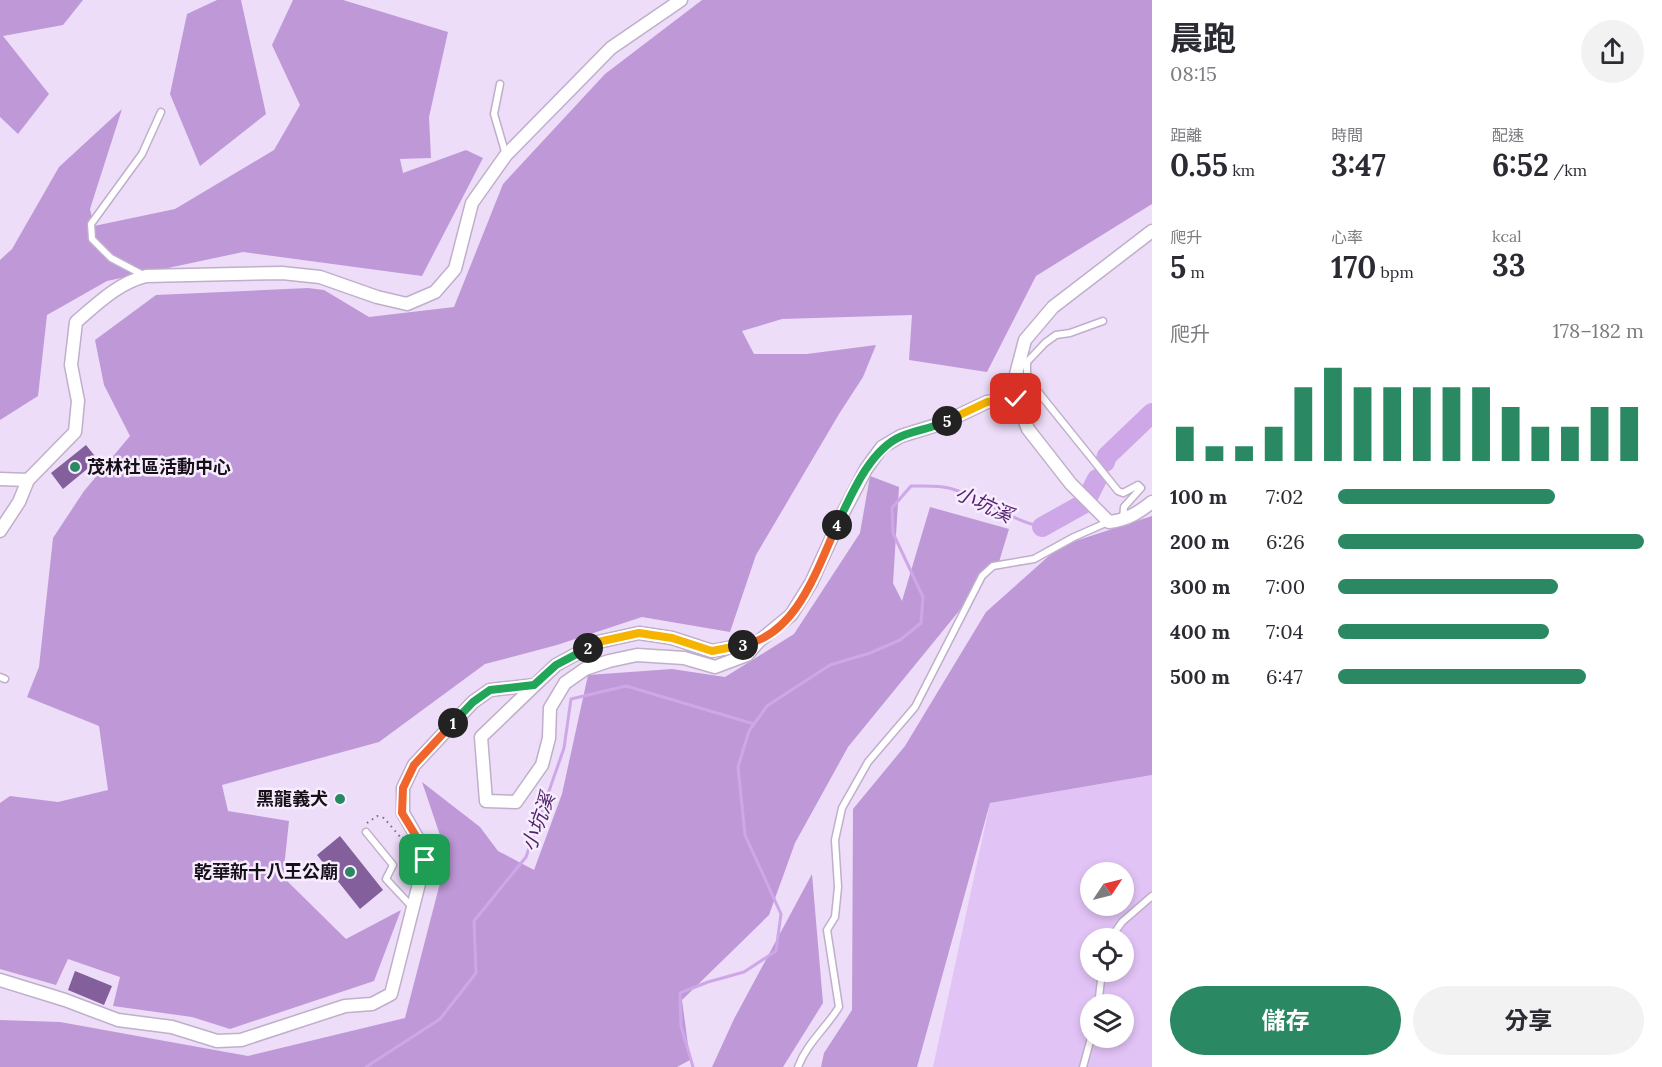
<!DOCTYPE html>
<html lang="zh-TW">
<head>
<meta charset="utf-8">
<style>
	body { margin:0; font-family:Lora,"Noto Sans TC",serif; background:#f2f2f3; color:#2b2b33; height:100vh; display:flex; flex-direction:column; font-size:22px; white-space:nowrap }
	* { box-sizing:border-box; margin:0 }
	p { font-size:20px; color:#7c7c81 }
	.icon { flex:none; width:33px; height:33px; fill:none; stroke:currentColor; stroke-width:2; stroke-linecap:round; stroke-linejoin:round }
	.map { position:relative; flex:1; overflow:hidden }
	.sheet { display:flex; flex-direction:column; background:#fff; width:510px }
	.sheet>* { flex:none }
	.needle { width:39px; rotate:55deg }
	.controls { position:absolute; left:1080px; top:862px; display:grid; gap:12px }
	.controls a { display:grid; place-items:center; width:54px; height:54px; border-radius:50%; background:#fff; box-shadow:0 3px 9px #0003; font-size:30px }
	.pin { position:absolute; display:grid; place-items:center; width:51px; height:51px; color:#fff; margin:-26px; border-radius:12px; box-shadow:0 3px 9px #0006 }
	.km { position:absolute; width:30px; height:30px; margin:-15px; border-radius:50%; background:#222; color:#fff; font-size:16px; line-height:30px; text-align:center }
	.round { display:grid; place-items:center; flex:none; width:63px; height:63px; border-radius:32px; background:#f2f2f3 }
	.summary { display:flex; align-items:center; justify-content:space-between; height:102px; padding:0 18px }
	h1 { font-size:33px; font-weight:700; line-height:45px }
	.metrics { display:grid; grid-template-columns:repeat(3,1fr); gap:9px; height:102px; padding:6px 18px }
	.metrics div { display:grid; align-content:center }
	.metrics b { font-size:30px; font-weight:700 }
	.metrics small { font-size:16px; font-weight:400 }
	.metrics p { font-size:16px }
	.chart { height:168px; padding:12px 18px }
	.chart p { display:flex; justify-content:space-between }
	.chart svg { width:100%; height:108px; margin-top:6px; stroke:#2a8962; stroke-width:6 }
	.cta { display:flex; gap:12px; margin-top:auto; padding:12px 18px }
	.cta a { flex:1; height:69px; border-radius:36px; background:#2a8962; color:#fff; font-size:24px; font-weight:700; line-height:69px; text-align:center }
	.cta a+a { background:#f2f2f3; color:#2b2b33 }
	ul { padding:0 18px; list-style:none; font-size:20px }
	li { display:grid; grid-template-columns:96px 72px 1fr; align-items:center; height:45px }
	li i { height:15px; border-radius:8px; background:#2a8962 }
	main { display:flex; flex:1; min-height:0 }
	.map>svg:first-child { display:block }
	.green { fill:#e2c3f6; fill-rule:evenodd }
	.forest { fill:#bf98d8 }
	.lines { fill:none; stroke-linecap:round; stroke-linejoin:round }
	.stream { stroke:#cea7e8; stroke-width:3 }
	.river { stroke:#cea7e8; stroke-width:20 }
	.building { fill:#835f9b }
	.service-casing { stroke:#bfafca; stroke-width:9 }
	.minor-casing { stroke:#bfafca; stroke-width:15 }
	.path { stroke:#776d7e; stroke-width:2; stroke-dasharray:1.5 4.5; stroke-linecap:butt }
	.service { stroke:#fff; stroke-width:6 }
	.minor { stroke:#fff; stroke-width:12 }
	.split-1-casing { stroke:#fff; stroke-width:12 }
	.split-2-casing { stroke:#fff; stroke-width:12 }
	.split-3-casing { stroke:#fff; stroke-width:12 }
	.split-4-casing { stroke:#fff; stroke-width:12 }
	.split-5-casing { stroke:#fff; stroke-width:12 }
	.split-6-casing { stroke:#fff; stroke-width:12 }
	.split-1 { stroke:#f0652b; stroke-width:8 }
	.split-2 { stroke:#22a559; stroke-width:8 }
	.split-3 { stroke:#f5b400; stroke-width:8 }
	.split-4 { stroke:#f0652b; stroke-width:8 }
	.split-5 { stroke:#22a559; stroke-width:8 }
	.split-6 { stroke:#f5b400; stroke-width:8 }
	.poi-dot { fill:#2a8962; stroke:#f7edfe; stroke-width:2 }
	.labels { text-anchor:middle; stroke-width:5; stroke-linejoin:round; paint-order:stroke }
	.poi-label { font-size:18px; font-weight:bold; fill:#161019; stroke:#f7edfe; text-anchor:end }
	.water-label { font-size:20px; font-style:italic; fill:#501f6a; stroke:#f7edfe }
</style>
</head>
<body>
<main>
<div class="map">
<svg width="1152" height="1067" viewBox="0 0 1152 1067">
	<rect width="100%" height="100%" fill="#edddf8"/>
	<path class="green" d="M1152 775V1067H933L990 803ZM1090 873H1124V906H1090ZM1090 939H1124V972H1090ZM1090 1005H1124V1038H1090Z"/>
	<path class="forest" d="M0 0H83L63 25 3 36 49 94 18 134 0 117Z
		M217 0H241L266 114 200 166 170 94 187 14Z
		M293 0H343L448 32 429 117 431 158 400 159 403 173 466 150 483 158 422 276 243 252 107 281 47 315 38 396 0 420V260L12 249 59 167 122 109 90 209 94 226 175 209 274 150 300 105 272 45Z
		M702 0H1152V204L1036 276 987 372 909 360 912 315 782 319 742 331 754 354H807L876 345 863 377 839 414 756 555 730 632 642 617 557 645 485 664 379 742 222 785 228 811 289 821 283 877 346 939 401 910 374 981 230 1029 192 1017 113 1006 120 977 68 959 56 985 0 969V803L10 796 58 802 108 790 99 726 27 697 39 667 53 538 84 491 130 436 104 385 95 340 156 295 308 288 324 290 369 317 454 307 503 184 605 74Z
		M870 476 899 487 893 583 902 601 930 507 1009 529 999 562 848 747 795 843 769 915 682 1000 690 1060 677 1067H0V1020L60 1022 248 1056 405 1018 447 856 422 782 480 827 498 851 534 870 562 794 588 675 672 669 725 677 794 634 860 533Z
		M1152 516V775L990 803 917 1067H821L824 1053 852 1010 853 809 905 746 986 612 1060 546Z
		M812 874 823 1003 783 1067H712L734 1019Z"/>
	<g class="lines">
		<path class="stream" d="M366 1067 440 1019 476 973 474 921 526 857 564 748 571 699 626 686 754 724
			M693 1067 681 1026 680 993 708 982 744 972 776 951 781 914 745 835 738 767 749 731 767 706 830 665 870 653 900 640 921 623 923 597 893 533 892 508 911 486C923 486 938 485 949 488 982 497 1009 520 1042 527"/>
		<path class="river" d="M1105 462 1107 456 1152 413
			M1042 527 1085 503 1097 479"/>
	</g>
	<path class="building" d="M86 445 98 460 63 489 51 473Z
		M340 836 383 890 360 909 317 855Z
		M75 971 112 986 104 1005 68 990Z"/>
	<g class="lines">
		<g class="service-casing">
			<path id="service" d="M500 84 494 114 506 155
				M145 276 111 258 92 239 91 224 142 154 161 112
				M1103 321 1070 333 1056 335 1045 343 1027 362V378L1118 491 1123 493 1138 485 1141 488 1124 507 1123 520
				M0 677 5 679
				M366 832 393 865 386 879 413 908
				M1110 939 1122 922 1152 896
				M1098 1005 1102 972
				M798 1067C807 1043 826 1028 839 1007L827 930 835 917 838 887 835 840 842 808 868 762 915 707 982 576 993 566 1034 559 1074 537 1108 522
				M1083 1067 1091 1038"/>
		</g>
		<g class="minor-casing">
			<path id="minor" d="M1016 399 1028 429 1071 484 1109 522C1127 520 1138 513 1152 502
				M0 479 28 480
				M0 531 19 502 28 480 75 432 78 401 71 365 76 322C98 303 118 283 146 276L282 273 320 277 377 297 407 304 435 292 455 269 472 203 506 155 611 48 681 0
				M535 685 481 737 486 801 516 802 542 765 549 738 550 708 565 683 585 669 609 661 637 655 684 658 715 667 747 655 758 642
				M0 980 65 1000 118 1020 172 1027 217 1041 241 1040 345 1006 372 1004 391 994 425 860 419 841 403 813V788L414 765 473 702 490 690 535 685 556 665 598 642 639 633 672 638 712 651 758 642 791 615 811 583 843 513 866 469 882 447 901 436 943 423 987 402 1016 399 1015 378 1025 340 1053 307 1152 231"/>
		</g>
		<path class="path" d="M367 823 377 816 384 818 402 839 405 836
			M402 839 411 855V865"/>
		<use href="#service" class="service"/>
		<use href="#minor" class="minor"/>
	</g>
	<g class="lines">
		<g class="split-1-casing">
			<path id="split-1" d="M425 860 419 841 402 813 403 788 414 765 453 723"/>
		</g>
		<g class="split-2-casing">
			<path id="split-2" d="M453 723 473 702 490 690 534 685 556 665 588 648"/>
		</g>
		<g class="split-3-casing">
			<path id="split-3" d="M588 648 598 642 639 633 672 638 712 651 743 645"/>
		</g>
		<g class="split-4-casing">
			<path id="split-4" d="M743 645C797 635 817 569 837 525"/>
		</g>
		<g class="split-5-casing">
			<path id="split-5" d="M837 525C851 495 870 449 902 436 917 430 933 428 947 421"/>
		</g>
		<g class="split-6-casing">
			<path id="split-6" d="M947 421 987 402 1016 399"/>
		</g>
		<use href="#split-1" class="split-1"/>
		<use href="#split-2" class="split-2"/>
		<use href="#split-3" class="split-3"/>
		<use href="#split-4" class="split-4"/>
		<use href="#split-5" class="split-5"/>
		<use href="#split-6" class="split-6"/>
	</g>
	<g class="poi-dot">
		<circle cx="75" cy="467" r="6"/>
		<circle cx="340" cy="799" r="6"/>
		<circle cx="350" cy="872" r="6"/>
	</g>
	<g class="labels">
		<g class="poi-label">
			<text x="87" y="473" text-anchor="start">茂林社區活動中心</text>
			<text x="328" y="805">黑龍義犬</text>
			<text x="338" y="878">乾華新十八王公廟</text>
		</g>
		<g class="water-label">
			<text transform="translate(984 504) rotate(25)" y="7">小坑溪</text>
			<text transform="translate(538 822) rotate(-70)" y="7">小坑溪</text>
		</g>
	</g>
</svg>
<div class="controls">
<a><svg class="needle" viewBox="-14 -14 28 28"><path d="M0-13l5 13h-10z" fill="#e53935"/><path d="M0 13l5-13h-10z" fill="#7c7c81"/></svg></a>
<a><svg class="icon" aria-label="locate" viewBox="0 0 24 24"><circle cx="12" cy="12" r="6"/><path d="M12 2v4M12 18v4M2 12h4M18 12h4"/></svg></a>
<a><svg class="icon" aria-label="layers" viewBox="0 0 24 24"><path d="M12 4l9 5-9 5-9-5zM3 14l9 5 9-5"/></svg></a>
</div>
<div class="pin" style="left:425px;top:860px;background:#1e9e55"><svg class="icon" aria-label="arrive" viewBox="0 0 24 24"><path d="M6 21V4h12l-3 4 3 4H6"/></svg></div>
<div class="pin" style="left:1016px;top:399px;background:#d93025"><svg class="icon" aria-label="check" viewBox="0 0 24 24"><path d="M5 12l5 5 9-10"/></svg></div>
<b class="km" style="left:453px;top:723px">1</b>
<b class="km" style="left:588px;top:648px">2</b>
<b class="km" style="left:743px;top:645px">3</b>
<b class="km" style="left:837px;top:525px">4</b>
<b class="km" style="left:947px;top:421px">5</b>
</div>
<section class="sheet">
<div class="summary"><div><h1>晨跑</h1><p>08:15</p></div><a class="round"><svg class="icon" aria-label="share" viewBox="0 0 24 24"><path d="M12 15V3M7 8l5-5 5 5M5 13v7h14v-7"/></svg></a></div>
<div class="metrics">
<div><p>距離</p><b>0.55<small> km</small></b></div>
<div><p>時間</p><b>3:47</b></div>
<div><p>配速</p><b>6:52<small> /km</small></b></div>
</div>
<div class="metrics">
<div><p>爬升</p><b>5<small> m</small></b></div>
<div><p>心率</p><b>170<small> bpm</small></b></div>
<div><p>kcal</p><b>33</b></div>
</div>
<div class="chart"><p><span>爬升</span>178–182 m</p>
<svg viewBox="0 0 160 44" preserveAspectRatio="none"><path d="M5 44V30M15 44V38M25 44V38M35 44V30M45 44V14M55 44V6M65 44V14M75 44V14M85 44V14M95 44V14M105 44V14M115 44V22M125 44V30M135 44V30M145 44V22M155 44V22"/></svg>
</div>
<ul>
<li><b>100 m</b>7:02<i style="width:71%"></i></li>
<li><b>200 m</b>6:26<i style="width:100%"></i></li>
<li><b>300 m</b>7:00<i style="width:72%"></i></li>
<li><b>400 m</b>7:04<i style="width:69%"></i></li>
<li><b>500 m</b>6:47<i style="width:81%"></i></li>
</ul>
<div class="cta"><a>儲存</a><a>分享</a></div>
</section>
</main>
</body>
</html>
